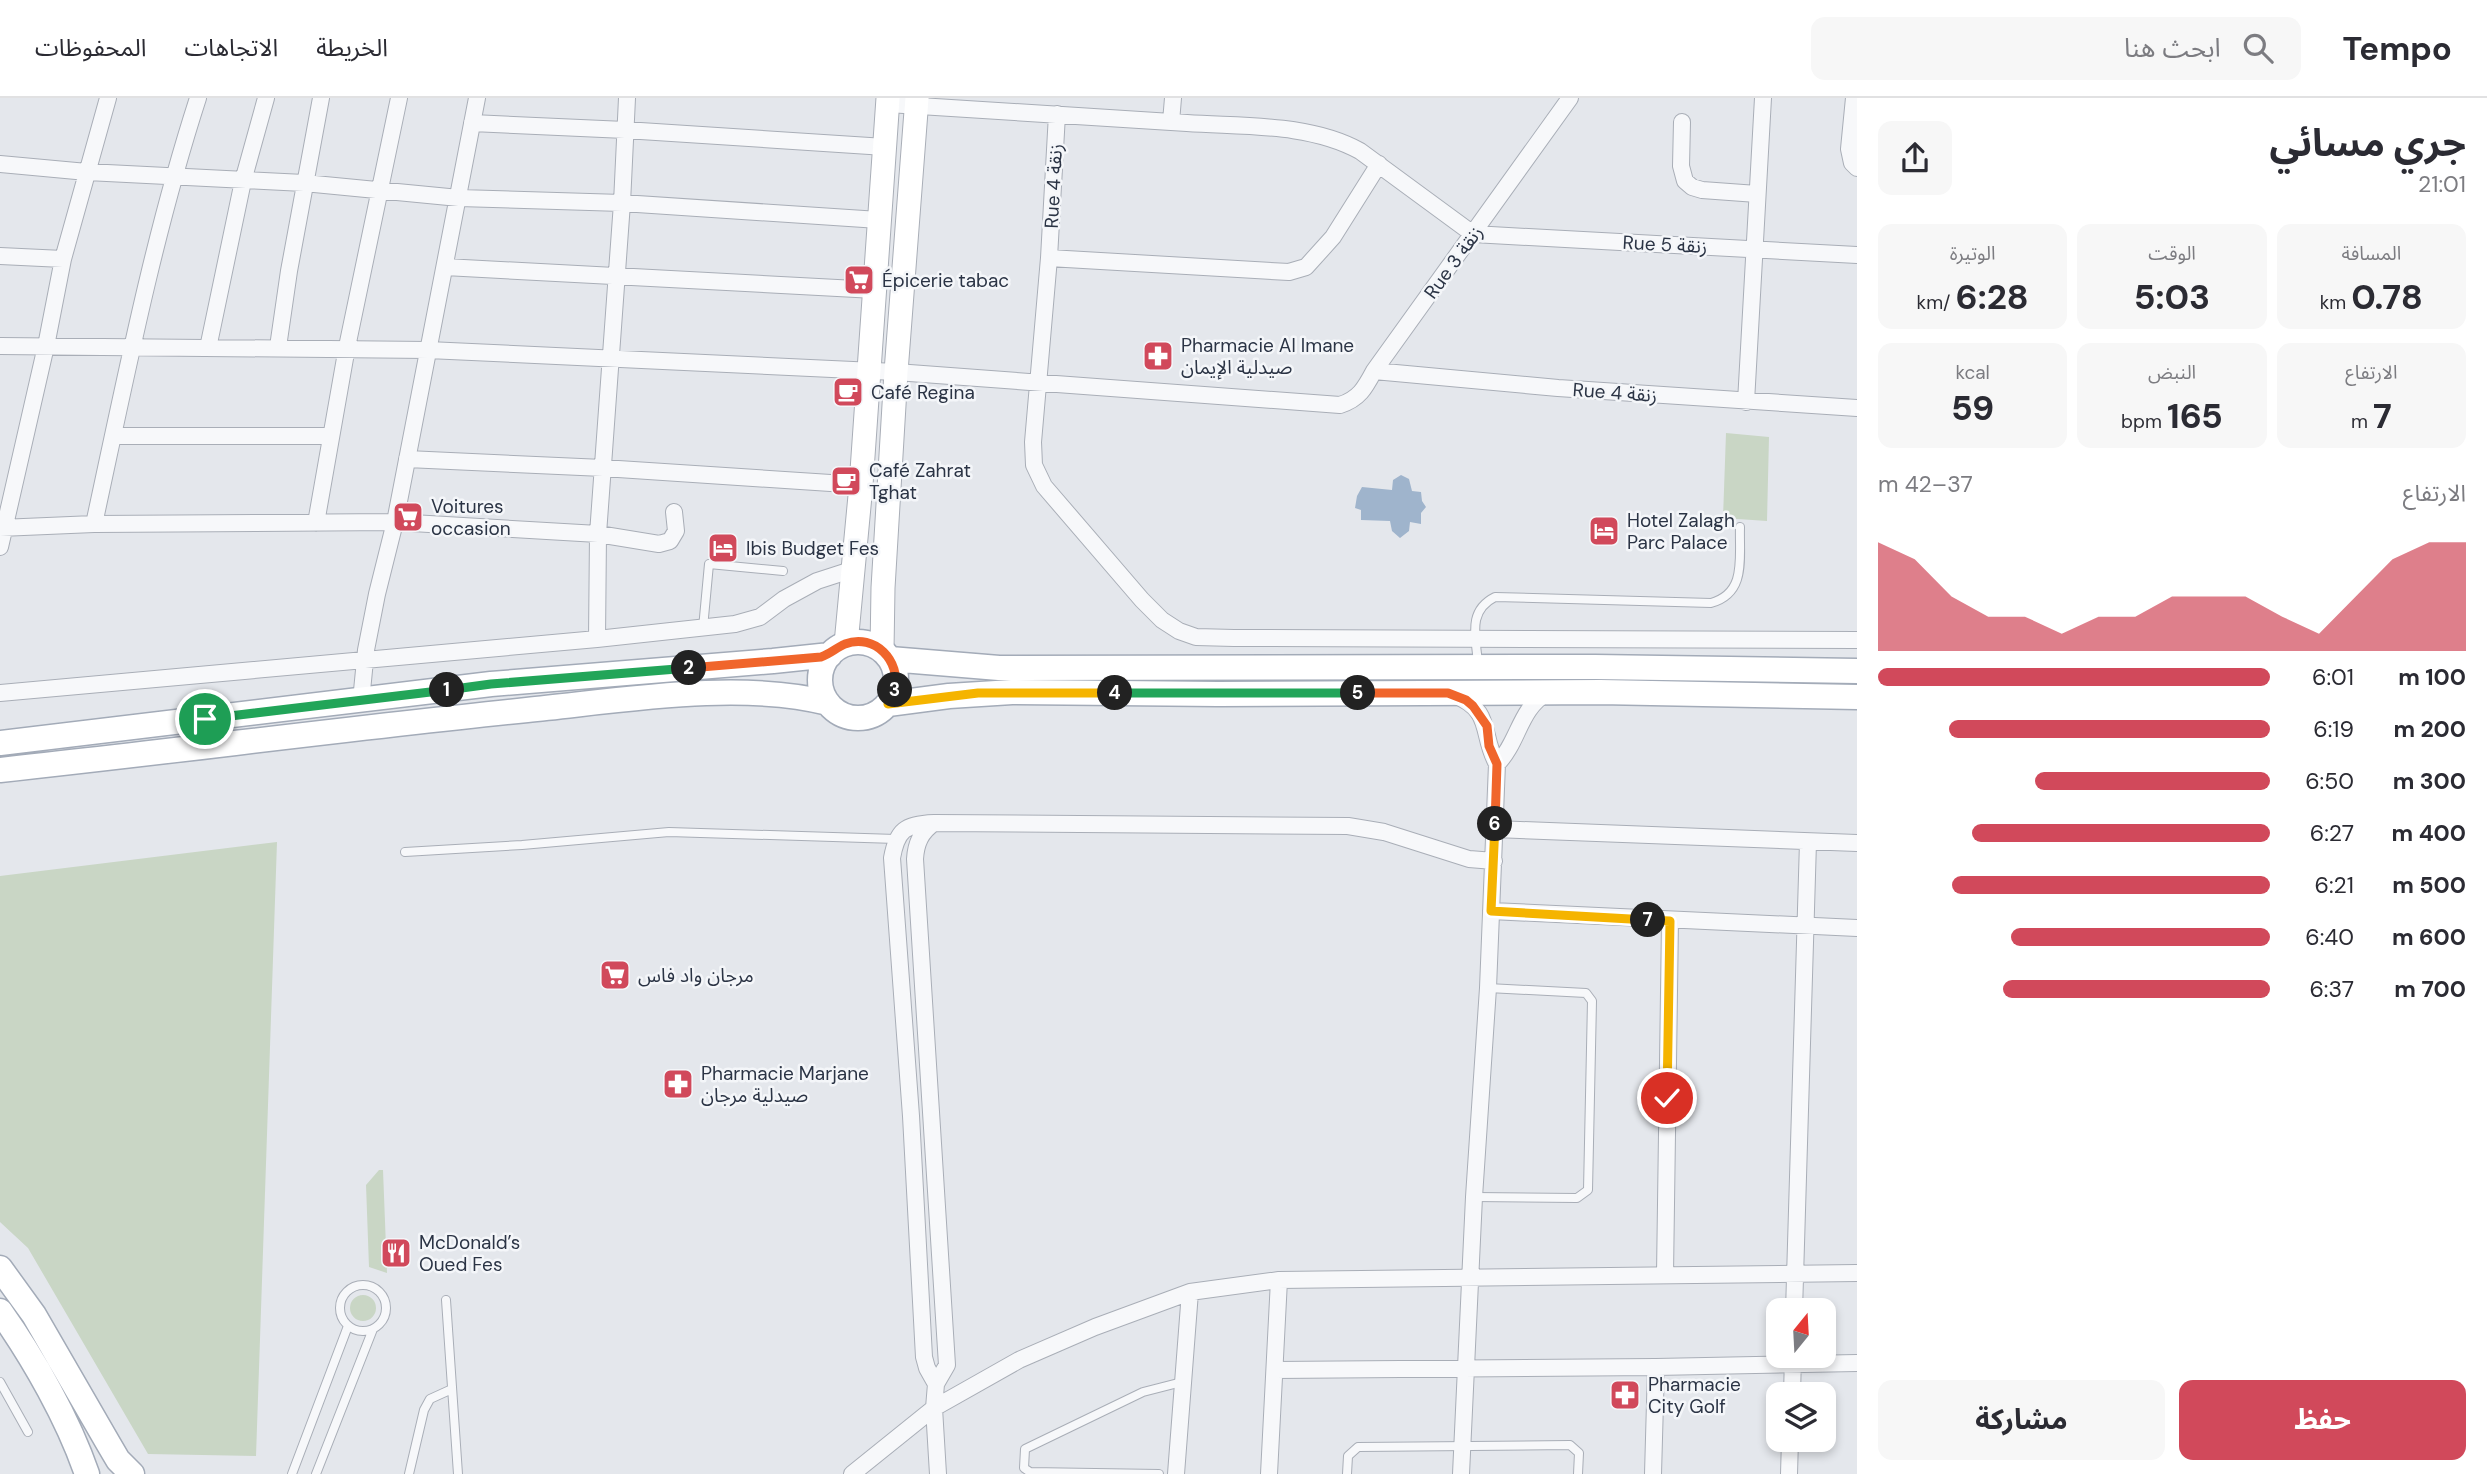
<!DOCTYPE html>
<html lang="ar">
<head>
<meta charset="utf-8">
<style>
	body { margin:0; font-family:"DM Sans","Noto Sans Arabic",sans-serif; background:#f7f7f7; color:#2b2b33; direction:rtl; height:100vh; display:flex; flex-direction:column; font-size:26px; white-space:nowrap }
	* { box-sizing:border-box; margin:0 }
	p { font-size:23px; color:#7c7c81 }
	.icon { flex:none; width:38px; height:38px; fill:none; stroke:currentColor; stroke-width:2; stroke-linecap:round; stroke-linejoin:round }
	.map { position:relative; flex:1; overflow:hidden; direction:ltr }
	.drawer { display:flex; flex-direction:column; background:#fff; width:630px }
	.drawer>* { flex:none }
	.needle { width:46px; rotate:18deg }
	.tools { position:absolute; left:1766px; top:1200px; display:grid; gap:14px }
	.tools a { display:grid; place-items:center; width:70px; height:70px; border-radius:14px; background:#fff; box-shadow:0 4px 10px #0003; font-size:35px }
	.pin { position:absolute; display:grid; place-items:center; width:60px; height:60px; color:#fff; margin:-30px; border:4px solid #fff; border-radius:50%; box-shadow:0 2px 7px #0007 }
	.km { position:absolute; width:35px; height:35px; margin:-18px; border-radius:50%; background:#222; color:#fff; font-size:19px; line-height:35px; text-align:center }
	.round { display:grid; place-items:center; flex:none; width:74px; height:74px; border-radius:14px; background:#f7f7f7 }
	.overview { display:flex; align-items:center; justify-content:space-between; height:119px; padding:0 21px }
	h1 { font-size:38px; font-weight:700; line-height:52px }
	.stats { display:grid; grid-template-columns:repeat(3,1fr); gap:10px; height:119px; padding:7px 21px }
	.stats div { display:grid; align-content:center; border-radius:14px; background:#f7f7f7; text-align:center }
	.stats b { font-size:35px; font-weight:700 }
	.stats small { font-size:19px; font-weight:400 }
	.stats p { font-size:19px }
	.chart { height:196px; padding:14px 21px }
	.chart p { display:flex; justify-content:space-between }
	.chart svg { width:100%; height:126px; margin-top:7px; fill:#d1495b; opacity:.7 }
	.cta { display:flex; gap:14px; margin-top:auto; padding:14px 21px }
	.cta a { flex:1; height:80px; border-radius:14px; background:#d1495b; color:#fff; font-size:28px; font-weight:700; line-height:80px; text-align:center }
	.cta a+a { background:#f7f7f7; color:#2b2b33 }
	ul { padding:0 21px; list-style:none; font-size:23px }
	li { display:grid; grid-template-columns:112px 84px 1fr; align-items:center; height:52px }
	li i { height:18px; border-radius:9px; background:#d1495b }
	header { display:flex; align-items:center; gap:42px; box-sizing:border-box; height:98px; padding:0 35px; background:#fff; border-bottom:2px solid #e1e1e2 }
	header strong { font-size:33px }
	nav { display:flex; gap:38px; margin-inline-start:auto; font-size:24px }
	.search { width:490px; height:63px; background:#f7f7f7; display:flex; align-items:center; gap:18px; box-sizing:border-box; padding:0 24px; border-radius:14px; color:#7c7c81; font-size:26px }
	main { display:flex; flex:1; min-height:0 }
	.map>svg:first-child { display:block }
	.green { fill:#c9d6c5 }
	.water { fill:#9fb4cc }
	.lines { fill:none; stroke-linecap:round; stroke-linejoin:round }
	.lane-casing { stroke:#a9aeb7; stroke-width:10 }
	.street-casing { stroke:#a9aeb7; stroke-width:18 }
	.secondary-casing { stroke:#a9aeb7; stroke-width:25 }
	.primary-casing { stroke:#a3abb8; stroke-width:27 }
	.lane { stroke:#f7f8fa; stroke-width:8 }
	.street { stroke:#f7f8fa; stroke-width:16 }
	.secondary { stroke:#fff; stroke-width:23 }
	.primary { stroke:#fff; stroke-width:24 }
	.split-1-casing { stroke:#fff; stroke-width:14 }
	.split-2-casing { stroke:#fff; stroke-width:14 }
	.split-3-casing { stroke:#fff; stroke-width:14 }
	.split-4-casing { stroke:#fff; stroke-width:14 }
	.split-5-casing { stroke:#fff; stroke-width:14 }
	.split-6-casing { stroke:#fff; stroke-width:14 }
	.split-7-casing { stroke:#fff; stroke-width:14 }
	.split-8-casing { stroke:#fff; stroke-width:14 }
	.split-1 { stroke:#22a559; stroke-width:9 }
	.split-2 { stroke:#22a559; stroke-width:9 }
	.split-3 { stroke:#f0652b; stroke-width:9 }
	.split-4 { stroke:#f5b400; stroke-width:9 }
	.split-5 { stroke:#22a559; stroke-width:9 }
	.split-6 { stroke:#f0652b; stroke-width:9 }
	.split-7 { stroke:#f5b400; stroke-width:9 }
	.split-8 { stroke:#f5b400; stroke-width:9 }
	.labels { text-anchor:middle; stroke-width:5; stroke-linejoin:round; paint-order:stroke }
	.street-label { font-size:19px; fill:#2b3445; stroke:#f4f6f9 }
	.poi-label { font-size:19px; fill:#2b3445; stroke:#f4f6f9; text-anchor:start }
</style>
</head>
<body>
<header>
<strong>Tempo</strong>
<div class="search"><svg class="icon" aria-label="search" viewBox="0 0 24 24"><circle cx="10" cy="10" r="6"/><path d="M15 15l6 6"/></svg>ابحث هنا</div>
<nav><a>الخريطة</a><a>الاتجاهات</a><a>المحفوظات</a></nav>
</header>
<main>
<section class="drawer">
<div class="overview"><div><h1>جري مسائي</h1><p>21:01</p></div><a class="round"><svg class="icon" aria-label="share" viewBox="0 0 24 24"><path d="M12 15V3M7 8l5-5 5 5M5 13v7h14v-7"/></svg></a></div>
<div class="stats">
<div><p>المسافة</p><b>0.78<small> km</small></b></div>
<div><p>الوقت</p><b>5:03</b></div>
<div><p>الوتيرة</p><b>6:28<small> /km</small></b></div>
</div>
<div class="stats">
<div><p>الارتفاع</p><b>7<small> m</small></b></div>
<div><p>النبض</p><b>165<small> bpm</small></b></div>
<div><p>kcal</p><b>59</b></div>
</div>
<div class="chart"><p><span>الارتفاع</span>37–42 m</p>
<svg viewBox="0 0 160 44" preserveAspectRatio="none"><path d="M0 44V6L10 12L20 25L30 32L40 32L50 38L60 32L70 32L80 25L90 25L100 25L110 32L120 38L130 25L140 12L150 6L160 6V44z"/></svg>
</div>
<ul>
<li><b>100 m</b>6:01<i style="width:100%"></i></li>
<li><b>200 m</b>6:19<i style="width:82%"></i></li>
<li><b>300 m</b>6:50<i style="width:60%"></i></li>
<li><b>400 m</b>6:27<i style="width:76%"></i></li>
<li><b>500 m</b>6:21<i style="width:81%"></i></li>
<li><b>600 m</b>6:40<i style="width:66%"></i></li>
<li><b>700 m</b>6:37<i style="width:68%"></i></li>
</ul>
<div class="cta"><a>حفظ</a><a>مشاركة</a></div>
</section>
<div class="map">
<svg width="1857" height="1376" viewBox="0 0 1857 1376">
	<rect width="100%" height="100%" fill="#e4e7ec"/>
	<path class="green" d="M1726 335 1769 339 1767 423 1723 420Z
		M277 744 256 1358 148 1356 28 1150 0 1124V778Z
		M379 1072H383L387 1175 369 1169 366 1087Z
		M350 1210a13 13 0 1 1 26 0a13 13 0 1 1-26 0Z"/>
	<path class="water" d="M1401 377 1409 381 1412 393 1421 394 1422 403 1426 409 1421 415V426L1410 424 1409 433 1400 440 1392 433 1390 423 1361 422V412L1355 410 1357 398 1362 389 1392 392 1393 382Z"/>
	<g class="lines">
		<g class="lane-casing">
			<path id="lane" d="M703 530 709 466 783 473
				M1478 566C1476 539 1467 513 1495 499L1711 505C1747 495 1739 460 1740 429
				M405 754 522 747 669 734 896 741
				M1474 1099 1577 1100 1588 1092 1592 903 1586 895 1488 890
				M340 1210a23 23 0 1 1 46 0a23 23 0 1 1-46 0Z
				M446 1202 458 1376
				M0 1284 28 1334
				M292 1376 348 1228
				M316 1376 373 1231
				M409 1376 424 1312 430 1301 452 1291
				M1159 1376 1030 1374 1024 1370 1025 1351 1143 1294 1182 1284
				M1347 1376 1348 1358 1358 1349 1570 1347 1579 1355 1578 1376"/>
		</g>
		<g class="street-casing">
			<path id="street" d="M1854 0 1849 51 1852 65 1857 70
				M888 6C988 12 1088 18 1187 25 1244 29 1309 25 1360 53L1473 136 1857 157
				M1057 16 1049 160 1033 344 1034 367 1044 388 1142 502 1162 522 1179 533 1196 539 1234 540 1857 542
				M1171 24 1173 0
				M1682 24 1681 68 1685 83 1692 89 1702 92 1757 96
				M472 25 625 32 885 49
				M0 66 87 74 304 85 459 100 622 105 879 122
				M0 158 63 161
				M1049 160 1289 174 1306 169 1333 139 1379 66
				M445 169 875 192
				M0 248 428 252 896 274 1340 307C1359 301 1365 290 1374 273L1570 0
				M278 249 289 173 321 0
				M208 250 243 83 266 0
				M1374 273 1558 290 1857 310
				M1746 304 1763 0
				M113 338H330
				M407 361 603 370 861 387
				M316 425 347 249 399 0
				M94 426C125 283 153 139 198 0
				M0 430 94 426 395 424 598 436 659 446 670 443 676 433 674 414
				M0 449 46 248 63 161 108 0
				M597 541 598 436 622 105 627 0
				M0 595 597 541 735 526 760 519 784 501 817 483 854 471
				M1454 597C1494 613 1480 636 1497 666L1488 890 1474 1099 1461 1376
				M361 603 366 552 377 496 395 424 477 0
				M1497 666C1519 644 1519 611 1547 595
				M1495 731 1857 745
				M1491 813 1857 830
				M1665 1177 1670 823
				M1794 1213 1808 744
				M1275 1272 1656 1269 1857 1265
				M936 1286 927 1270 924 1259 911 1018 892 760C897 732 905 726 934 725L1348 728 1384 734 1469 761 1494 763
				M1792 1297 1793 1258
				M852 1376 934 1310 936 1286 947 1267 915 761C916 745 921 734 934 725
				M938 1376 934 1310 1019 1262 1095 1229 1190 1194 1279 1182 1857 1175
				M1176 1376 1190 1194
				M1269 1376 1279 1182
				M1653 1376 1656 1269
				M1789 1376 1790 1342"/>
		</g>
		<g class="secondary-casing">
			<path id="secondary" d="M846 546 861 387 888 0
				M882 552 883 490 896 274 917 0"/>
		</g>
		<g class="primary-casing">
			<path id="primary" d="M820 582a38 38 0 1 1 76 0a38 38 0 1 1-76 0Z
				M890 561 999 570 1595 569 1857 573
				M888 606 949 598 1012 594 1218 596 1600 594 1857 599
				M0 645 491 586 773 563 830 557
				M0 672C176 653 351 630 527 612 618 603 739 582 828 605
				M0 1170 34 1217 108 1345 118 1362 132 1376
				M0 1213C34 1261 68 1321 87 1376"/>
		</g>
		<use href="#lane" class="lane"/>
		<use href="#street" class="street"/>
		<use href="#secondary" class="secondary"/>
		<use href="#primary" class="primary"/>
	</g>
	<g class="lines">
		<g class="split-1-casing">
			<path id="split-1" d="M205 621 447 592"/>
		</g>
		<g class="split-2-casing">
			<path id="split-2" d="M447 592 491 586 689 570"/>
		</g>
		<g class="split-3-casing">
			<path id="split-3" d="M689 570 821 559C830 556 836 550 845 546 875 535 901 563 895 592"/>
		</g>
		<g class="split-4-casing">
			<path id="split-4" d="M895 592 888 606 978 595H1115"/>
		</g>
		<g class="split-5-casing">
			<path id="split-5" d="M1115 595H1358"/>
		</g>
		<g class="split-6-casing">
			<path id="split-6" d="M1358 595H1448L1466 602 1473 608 1487 628 1489 648 1497 666 1495 726"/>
		</g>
		<g class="split-7-casing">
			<path id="split-7" d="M1495 726 1491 813 1648 822"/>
		</g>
		<g class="split-8-casing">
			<path id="split-8" d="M1648 822 1670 823 1667 1000"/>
		</g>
		<use href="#split-1" class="split-1"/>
		<use href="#split-2" class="split-2"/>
		<use href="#split-3" class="split-3"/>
		<use href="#split-4" class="split-4"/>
		<use href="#split-5" class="split-5"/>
		<use href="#split-6" class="split-6"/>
		<use href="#split-7" class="split-7"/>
		<use href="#split-8" class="split-8"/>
	</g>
	<defs>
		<g id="supermarket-square" transform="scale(1.575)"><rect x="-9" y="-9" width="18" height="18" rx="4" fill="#d1495b" stroke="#f4f6f9"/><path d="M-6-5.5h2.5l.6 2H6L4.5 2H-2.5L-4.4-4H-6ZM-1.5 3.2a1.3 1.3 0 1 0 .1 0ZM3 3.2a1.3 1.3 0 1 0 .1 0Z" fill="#fff"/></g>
		<g id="pharmacy-square" transform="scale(1.575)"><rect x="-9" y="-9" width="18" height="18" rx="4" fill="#d1495b" stroke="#f4f6f9"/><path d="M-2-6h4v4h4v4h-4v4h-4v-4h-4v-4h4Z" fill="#fff"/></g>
		<g id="cafe-square" transform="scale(1.575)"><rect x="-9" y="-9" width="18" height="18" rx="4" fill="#d1495b" stroke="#f4f6f9"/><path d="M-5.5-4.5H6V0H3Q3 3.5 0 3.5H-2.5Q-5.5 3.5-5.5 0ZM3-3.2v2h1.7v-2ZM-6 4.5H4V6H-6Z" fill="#fff"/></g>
		<g id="hotel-square" transform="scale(1.575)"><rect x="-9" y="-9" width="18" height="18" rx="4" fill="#d1495b" stroke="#f4f6f9"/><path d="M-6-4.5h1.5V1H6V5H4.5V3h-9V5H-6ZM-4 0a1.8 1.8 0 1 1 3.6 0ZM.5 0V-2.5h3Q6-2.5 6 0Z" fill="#fff"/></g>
		<g id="restaurant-square" transform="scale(1.575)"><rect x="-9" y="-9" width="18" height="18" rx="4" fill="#d1495b" stroke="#f4f6f9"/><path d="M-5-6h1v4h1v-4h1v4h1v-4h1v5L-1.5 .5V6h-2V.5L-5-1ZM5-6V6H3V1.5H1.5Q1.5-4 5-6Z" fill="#fff"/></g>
	</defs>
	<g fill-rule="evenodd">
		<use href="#supermarket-square" x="859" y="182"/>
		<use href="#pharmacy-square" x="1158" y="258"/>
		<use href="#cafe-square" x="848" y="294"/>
		<use href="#cafe-square" x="846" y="383"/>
		<use href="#supermarket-square" x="408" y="419"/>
		<use href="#hotel-square" x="1604" y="433"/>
		<use href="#hotel-square" x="723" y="450"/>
		<use href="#supermarket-square" x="615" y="877"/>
		<use href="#pharmacy-square" x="678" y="986"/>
		<use href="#restaurant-square" x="396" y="1155"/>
		<use href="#pharmacy-square" x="1625" y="1297"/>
	</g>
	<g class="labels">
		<g class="street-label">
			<text transform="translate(1053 88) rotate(-87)" y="7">Rue 4 زنقة</text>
			<text transform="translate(1665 146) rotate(3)" y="7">Rue 5 زنقة</text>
			<text transform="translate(1453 164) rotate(-54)" y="7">Rue 3 زنقة</text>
			<text transform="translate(1615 294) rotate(4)" y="7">Rue 4 زنقة</text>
		</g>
		<g class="poi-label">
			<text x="882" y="189">Épicerie tabac</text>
			<text x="1181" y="254">Pharmacie Al Imane<tspan x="1181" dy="22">صيدلية الإيمان</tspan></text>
			<text x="871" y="301">Café Regina</text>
			<text x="869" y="379">Café Zahrat<tspan x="869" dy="22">Tghat</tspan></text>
			<text x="431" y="415">Voitures<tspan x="431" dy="22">occasion</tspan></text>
			<text x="1627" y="429">Hotel Zalagh<tspan x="1627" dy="22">Parc Palace</tspan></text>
			<text x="746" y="457">Ibis Budget Fes</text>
			<text x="638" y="884">مرجان واد فاس</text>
			<text x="701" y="982">Pharmacie Marjane<tspan x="701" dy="22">صيدلية مرجان</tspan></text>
			<text x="419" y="1151">McDonald’s<tspan x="419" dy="22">Oued Fes</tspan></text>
			<text x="1648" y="1293">Pharmacie<tspan x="1648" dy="22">City Golf</tspan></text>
		</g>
	</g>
</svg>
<div class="tools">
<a><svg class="needle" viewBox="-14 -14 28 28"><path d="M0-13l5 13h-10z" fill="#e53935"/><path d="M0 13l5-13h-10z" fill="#7c7c81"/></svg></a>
<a><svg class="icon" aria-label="layers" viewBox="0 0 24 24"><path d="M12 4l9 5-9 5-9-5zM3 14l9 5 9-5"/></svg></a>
</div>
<div class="pin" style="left:205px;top:621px;background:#1e9e55"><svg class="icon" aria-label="arrive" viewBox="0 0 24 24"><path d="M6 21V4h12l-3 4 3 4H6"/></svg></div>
<div class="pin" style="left:1667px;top:1000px;background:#d93025"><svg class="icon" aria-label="check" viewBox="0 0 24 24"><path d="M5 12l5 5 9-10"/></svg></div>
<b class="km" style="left:447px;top:592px">1</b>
<b class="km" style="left:689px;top:570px">2</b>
<b class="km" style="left:895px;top:592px">3</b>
<b class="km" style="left:1115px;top:595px">4</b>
<b class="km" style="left:1358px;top:595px">5</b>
<b class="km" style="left:1495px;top:726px">6</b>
<b class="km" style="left:1648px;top:822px">7</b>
</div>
</main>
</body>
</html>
